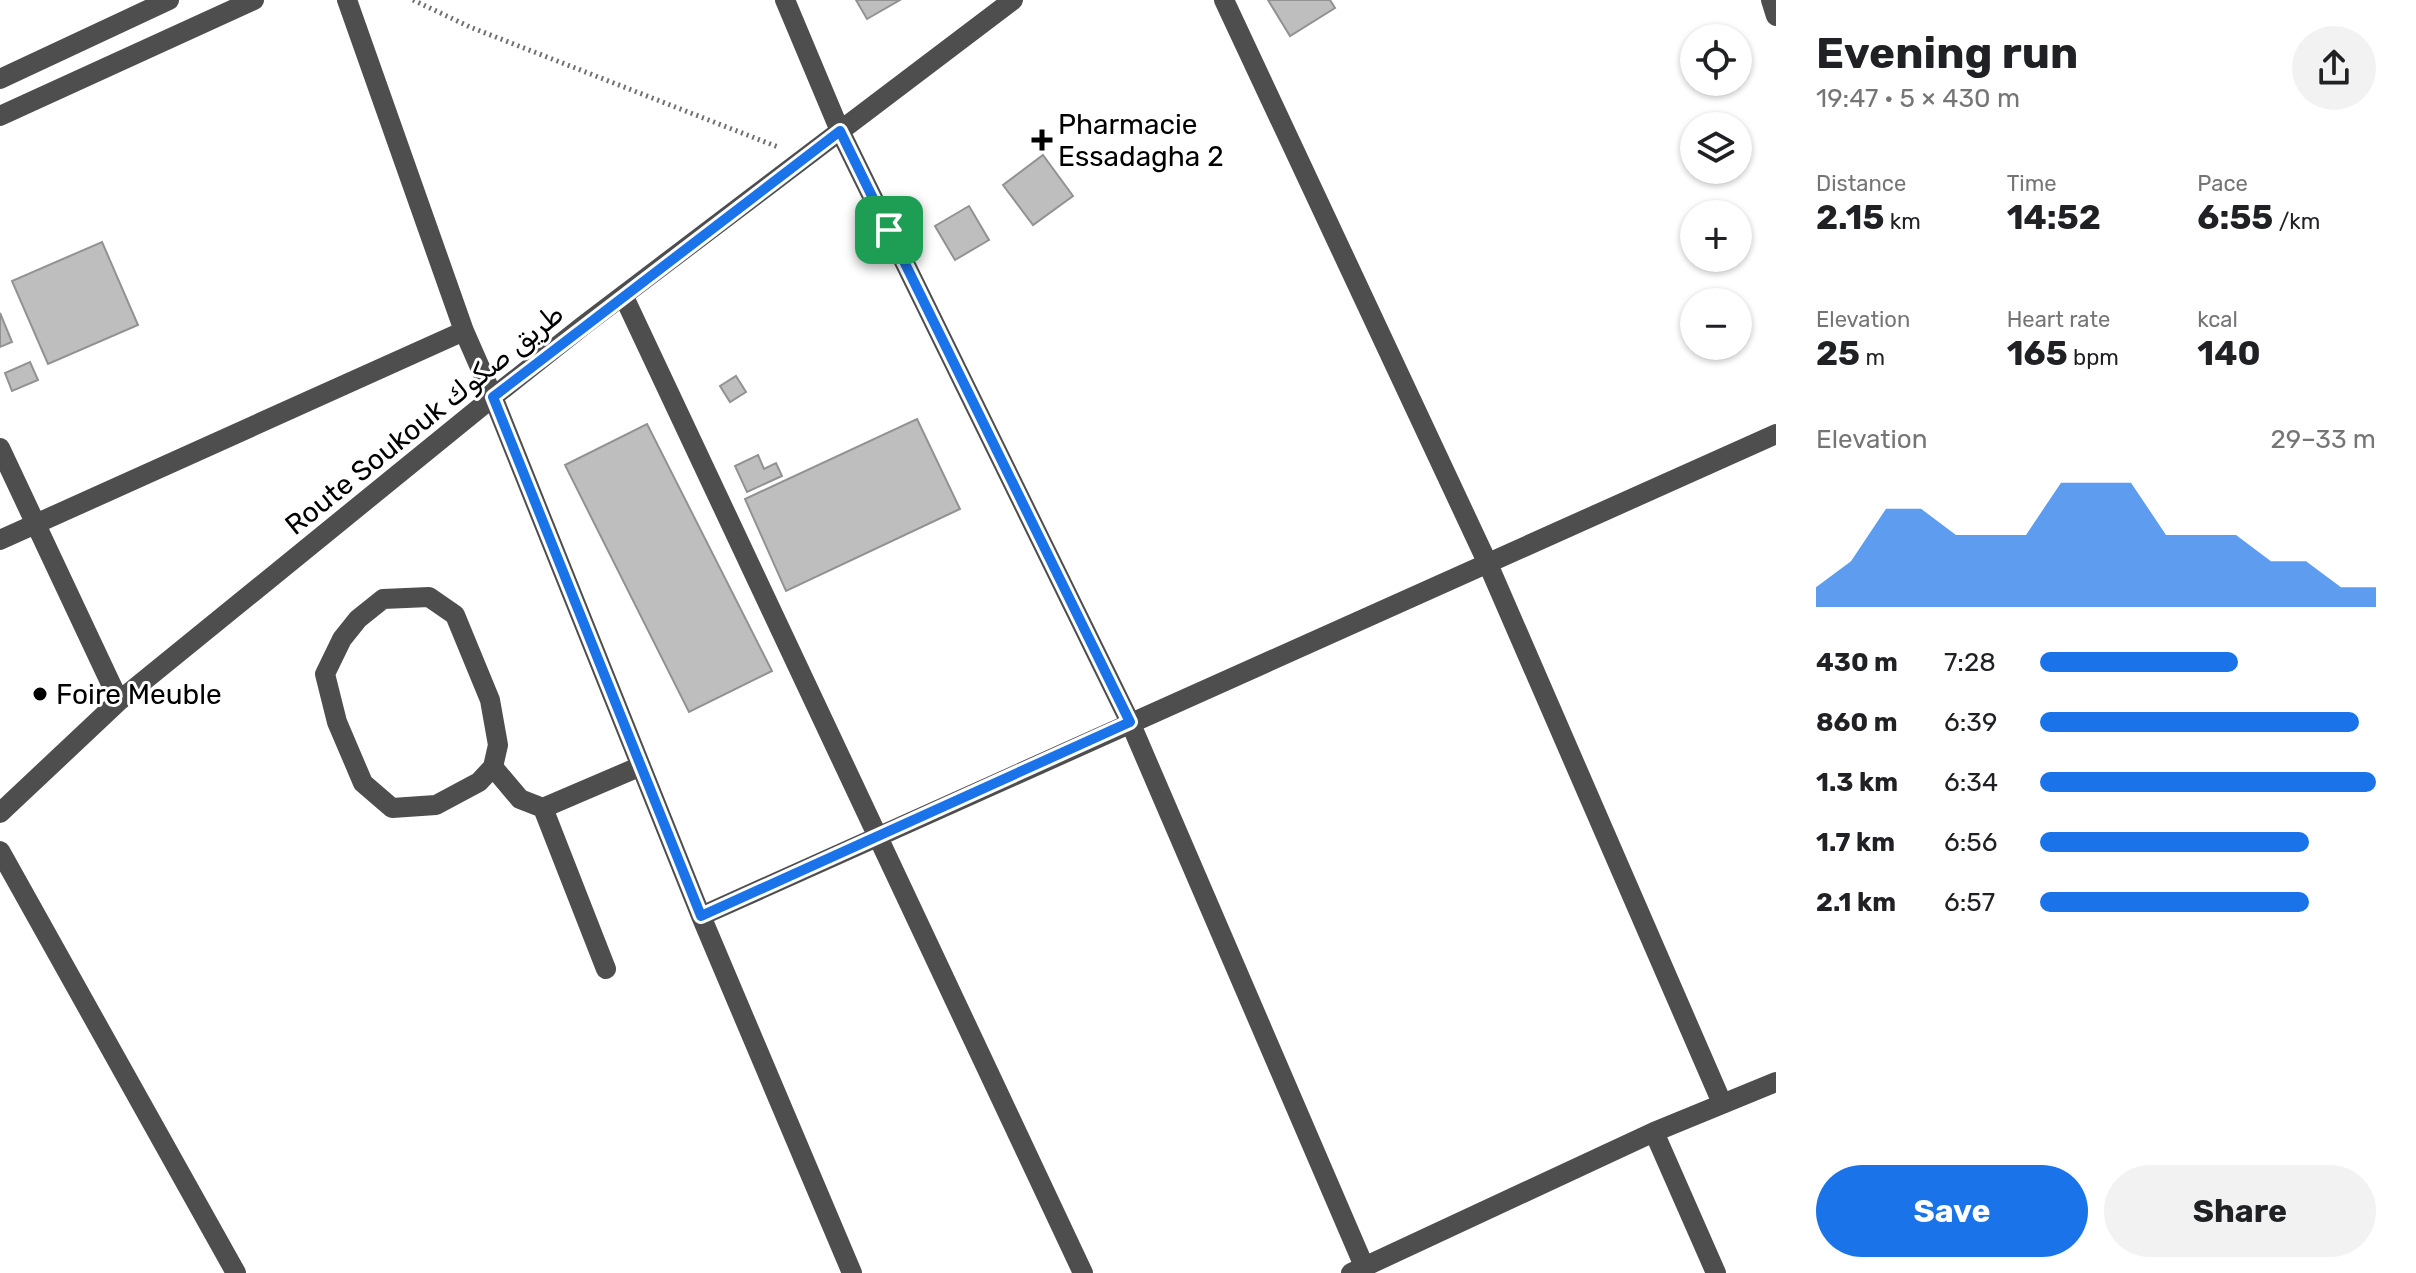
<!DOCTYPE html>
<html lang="en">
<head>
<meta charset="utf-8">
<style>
	body { margin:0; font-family:Rubik,Cairo,sans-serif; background:#f2f2f2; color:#202124; height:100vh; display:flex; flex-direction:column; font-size:30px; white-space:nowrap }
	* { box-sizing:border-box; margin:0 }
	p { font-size:26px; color:#757577 }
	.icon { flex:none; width:44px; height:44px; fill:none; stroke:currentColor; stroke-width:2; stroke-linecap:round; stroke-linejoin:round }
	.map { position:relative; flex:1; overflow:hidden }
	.details { display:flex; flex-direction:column; background:#fff; width:640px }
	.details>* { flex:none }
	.controls { position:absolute; left:1680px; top:24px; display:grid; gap:16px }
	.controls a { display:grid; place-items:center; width:72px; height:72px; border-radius:50%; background:#fff; box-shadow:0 2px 6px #0004; font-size:40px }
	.pin { position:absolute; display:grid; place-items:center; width:68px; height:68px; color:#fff; margin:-34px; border-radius:16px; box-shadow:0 4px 12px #0006 }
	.round { display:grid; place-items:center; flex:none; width:84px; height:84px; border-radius:42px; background:#f2f2f2 }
	.summary { display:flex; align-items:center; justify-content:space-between; height:136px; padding:0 40px }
	h1 { font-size:44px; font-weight:700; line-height:60px }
	.figures { display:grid; grid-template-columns:repeat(3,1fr); gap:12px; height:136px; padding:8px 40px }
	.figures div { display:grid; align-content:center }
	.figures b { font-size:34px; font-weight:700 }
	.figures small { font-size:22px; font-weight:400 }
	.figures p { font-size:22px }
	.chart { height:224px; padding:16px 40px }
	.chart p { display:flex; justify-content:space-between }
	.chart svg { width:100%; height:144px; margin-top:8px; fill:#1a73e8; opacity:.7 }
	.button { display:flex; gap:16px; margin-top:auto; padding:16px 40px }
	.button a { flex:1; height:92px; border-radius:48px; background:#1a73e8; color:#fff; font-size:32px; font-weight:700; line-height:92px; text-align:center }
	.button a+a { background:#f2f2f2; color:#202124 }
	ul { padding:0 40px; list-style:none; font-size:26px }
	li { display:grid; grid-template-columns:128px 96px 1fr; align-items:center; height:60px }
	li i { height:20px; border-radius:10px; background:#1a73e8 }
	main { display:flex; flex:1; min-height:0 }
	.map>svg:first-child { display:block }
	.building { fill:#bebebe; stroke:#929292; stroke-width:2 }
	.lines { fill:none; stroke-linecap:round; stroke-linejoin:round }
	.path { stroke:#707070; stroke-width:5; stroke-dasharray:2 4; stroke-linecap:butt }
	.minor { stroke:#4e4e4e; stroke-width:20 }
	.route-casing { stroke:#fff; stroke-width:16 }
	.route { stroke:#1a73e8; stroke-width:10 }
	.poi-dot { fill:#000; stroke:#fff; stroke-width:3 }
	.labels { text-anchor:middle; stroke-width:6; stroke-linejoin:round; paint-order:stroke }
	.poi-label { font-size:28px; fill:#000; stroke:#fff; text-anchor:start }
	.street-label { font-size:28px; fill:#000; stroke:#fff }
</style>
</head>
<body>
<main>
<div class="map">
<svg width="1776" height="1273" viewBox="0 0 1776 1273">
	<rect width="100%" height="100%" fill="#fff"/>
	<path class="building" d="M856 0H900L867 19Z
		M1268 0H1330L1335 8 1290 36Z
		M1043 155 1073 196 1033 225 1003 185Z
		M969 206 989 240 955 260 935 226Z
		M102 242 138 325 48 364 12 281Z
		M0 313 12 342 0 347Z
		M30 362 38 380 12 391 5 373Z
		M736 376 746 392 730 402 720 386Z
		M917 419 960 509 786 591 745 499Z
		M647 424 772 671 689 712 565 465Z
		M758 455 764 469 776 463 782 476 747 492 735 466Z"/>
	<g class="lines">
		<path class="path" d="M413 0 470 27 778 147"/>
		<path class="minor" d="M347 0 464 331 493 397 701 916 852 1273
			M785 0 840 131 1130 722 1364 1266
			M1224 0 1488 564 1722 1103
			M1771 0 1776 16
			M0 79 169 0
			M0 116 254 0
			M624 297 1083 1273
			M0 448 119 701
			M0 540 464 331
			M429 597 455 615 490 700 498 745 493 767 479 782 436 805 392 808 363 783 337 722 325 674 342 639 358 619 383 599Z
			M493 767 520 799 543 808 641 766
			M543 808 606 969
			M0 813 119 701 493 397 584 325 1013 0
			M0 851 236 1273
			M701 916 1776 434
			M1654 1132 1716 1273
			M1351 1273 1654 1132 1776 1082"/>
	</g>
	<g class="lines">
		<g class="route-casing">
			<path id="route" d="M840 131 1130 722 701 916 493 397Z"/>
		</g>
		<use href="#route" class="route"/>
	</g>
	<g class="poi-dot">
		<path d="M1038 128h8v8h8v8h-8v8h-8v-8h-8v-8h8z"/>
		<circle cx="40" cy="694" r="8"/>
	</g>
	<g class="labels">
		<g class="poi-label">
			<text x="1058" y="134">Pharmacie<tspan x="1058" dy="32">Essadagha 2</tspan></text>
			<text x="56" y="704">Foire Meuble</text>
		</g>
		<g class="street-label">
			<text transform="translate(424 419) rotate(-39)" y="10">Route Soukouk طريق صكوك</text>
		</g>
	</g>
</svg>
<div class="controls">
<a><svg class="icon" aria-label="locate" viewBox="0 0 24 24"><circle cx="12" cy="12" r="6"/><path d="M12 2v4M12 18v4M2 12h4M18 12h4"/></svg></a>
<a><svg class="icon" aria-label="layers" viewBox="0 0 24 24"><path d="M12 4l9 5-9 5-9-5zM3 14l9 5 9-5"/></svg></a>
<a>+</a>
<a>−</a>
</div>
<div class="pin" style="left:889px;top:230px;background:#1e9e55"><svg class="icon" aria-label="arrive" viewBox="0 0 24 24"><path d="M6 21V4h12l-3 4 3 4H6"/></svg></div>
</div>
<section class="details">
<div class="summary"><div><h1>Evening run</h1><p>19:47 · 5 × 430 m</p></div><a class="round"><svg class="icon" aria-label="share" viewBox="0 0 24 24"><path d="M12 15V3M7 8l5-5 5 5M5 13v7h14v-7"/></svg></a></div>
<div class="figures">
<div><p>Distance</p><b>2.15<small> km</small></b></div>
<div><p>Time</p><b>14:52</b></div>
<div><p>Pace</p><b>6:55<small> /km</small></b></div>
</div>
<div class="figures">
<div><p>Elevation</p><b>25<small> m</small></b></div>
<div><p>Heart rate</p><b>165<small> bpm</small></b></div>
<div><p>kcal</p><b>140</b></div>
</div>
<div class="chart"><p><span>Elevation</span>29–33 m</p>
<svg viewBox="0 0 160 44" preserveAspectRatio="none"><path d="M0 44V38L10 30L20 14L30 14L40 22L50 22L60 22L70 6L80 6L90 6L100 22L110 22L120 22L130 30L140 30L150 38L160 38V44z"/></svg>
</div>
<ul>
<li><b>430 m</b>7:28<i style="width:59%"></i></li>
<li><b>860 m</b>6:39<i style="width:95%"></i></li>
<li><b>1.3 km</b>6:34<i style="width:100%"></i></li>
<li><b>1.7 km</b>6:56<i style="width:80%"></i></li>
<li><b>2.1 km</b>6:57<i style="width:80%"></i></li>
</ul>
<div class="button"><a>Save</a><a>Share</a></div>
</section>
</main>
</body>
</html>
